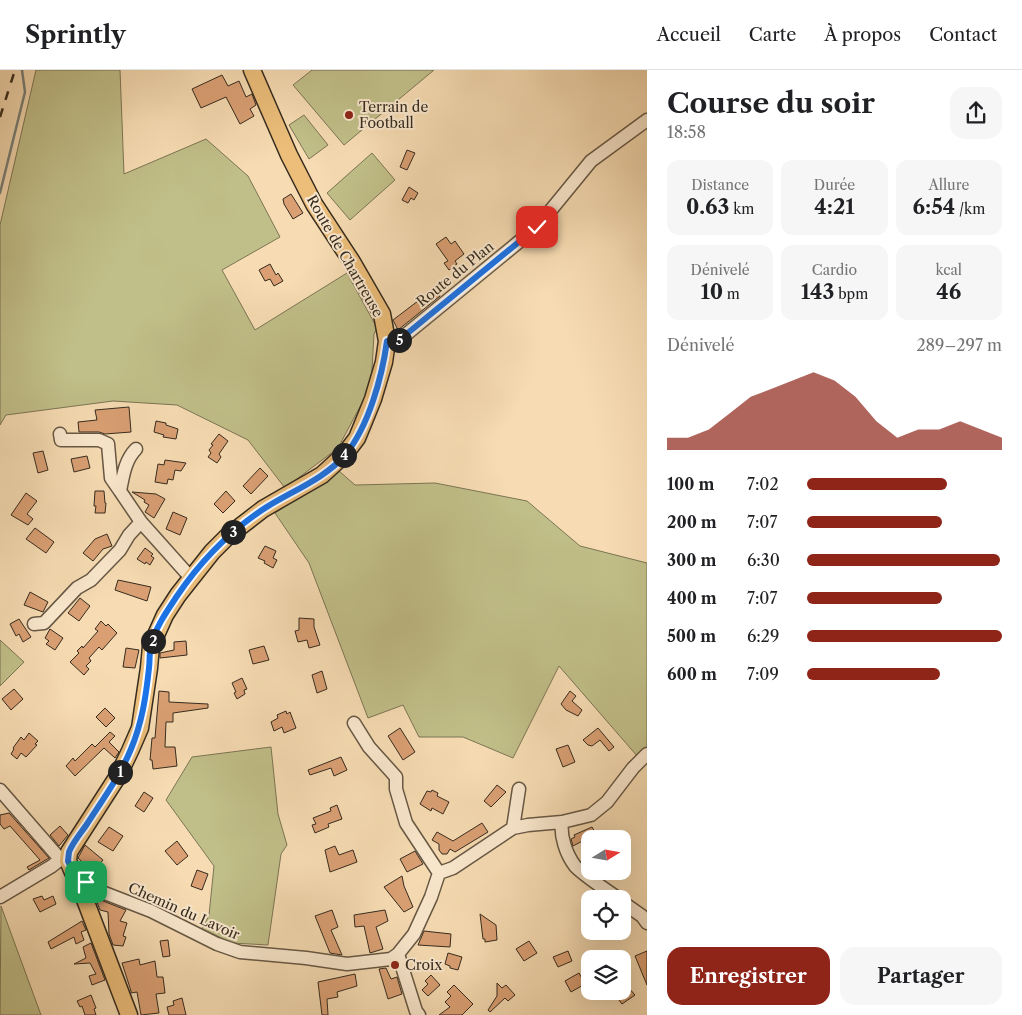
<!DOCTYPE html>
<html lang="fr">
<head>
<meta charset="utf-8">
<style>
	body { margin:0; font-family:"Libre Caslon Text",serif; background:#f6f6f6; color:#202124; height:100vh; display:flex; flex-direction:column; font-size:19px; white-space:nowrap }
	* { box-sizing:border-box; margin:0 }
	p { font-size:16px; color:#757577 }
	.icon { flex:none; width:28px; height:28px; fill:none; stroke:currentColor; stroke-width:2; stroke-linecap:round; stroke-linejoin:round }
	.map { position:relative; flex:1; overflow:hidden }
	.sheet { display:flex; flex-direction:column; background:#fff; width:375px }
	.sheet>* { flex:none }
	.needle { width:32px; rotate:79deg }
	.tools { position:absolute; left:581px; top:760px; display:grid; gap:10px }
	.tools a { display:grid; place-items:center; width:50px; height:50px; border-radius:10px; background:#fff; box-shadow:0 5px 20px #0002; font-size:25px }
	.pin { position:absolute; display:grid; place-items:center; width:42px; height:42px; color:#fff; margin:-21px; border-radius:10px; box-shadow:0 2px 8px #0006 }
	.km { position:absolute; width:25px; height:25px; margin:-12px; border-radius:50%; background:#222; color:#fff; font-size:14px; line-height:25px; text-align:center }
	.round { display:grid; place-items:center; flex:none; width:52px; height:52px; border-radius:15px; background:#f6f6f6 }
	.overview { display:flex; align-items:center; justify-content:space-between; height:85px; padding:0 20px }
	h1 { font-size:28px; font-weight:700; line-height:38px }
	.metrics { display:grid; grid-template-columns:repeat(3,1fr); gap:8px; height:85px; padding:5px 20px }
	.metrics div { display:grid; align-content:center; border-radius:12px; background:#f6f6f6; text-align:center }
	.metrics b { font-size:21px; font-weight:700 }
	.metrics small { font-size:14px; font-weight:400 }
	.metrics p { font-size:14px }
	.chart { height:140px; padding:10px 20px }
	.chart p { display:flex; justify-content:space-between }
	.chart svg { width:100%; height:90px; margin-top:5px; fill:#8f2418; opacity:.7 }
	.button { display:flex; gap:10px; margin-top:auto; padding:10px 20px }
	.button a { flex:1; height:58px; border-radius:15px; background:#8f2418; color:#fff; font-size:20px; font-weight:700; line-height:58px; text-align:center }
	.button a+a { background:#f6f6f6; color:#202124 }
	ul { padding:0 20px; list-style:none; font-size:16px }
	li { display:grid; grid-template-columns:80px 60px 1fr; align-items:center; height:38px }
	li i { height:12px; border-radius:6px; background:#8f2418 }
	header { display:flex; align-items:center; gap:30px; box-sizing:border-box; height:70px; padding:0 25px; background:#fff; border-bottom:1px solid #e0e0e0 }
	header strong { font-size:24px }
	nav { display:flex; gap:28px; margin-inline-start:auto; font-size:18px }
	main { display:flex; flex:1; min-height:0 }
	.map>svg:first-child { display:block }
	.green { fill:#c1bf89; stroke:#7b7554 }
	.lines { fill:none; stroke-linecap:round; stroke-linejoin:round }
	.stream { stroke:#77807b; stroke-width:2.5 }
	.building { fill:#daa074; stroke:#352b1f }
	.minor-casing { stroke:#665744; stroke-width:15 }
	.major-casing { stroke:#352b1f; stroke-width:19 }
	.minor { stroke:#fae8ce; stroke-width:12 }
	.major { stroke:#ecbe7a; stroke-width:16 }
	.rail { stroke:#352b1f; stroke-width:2.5; stroke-dasharray:9 9; stroke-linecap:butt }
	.route-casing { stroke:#fff; stroke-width:10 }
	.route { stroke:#1a73e8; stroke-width:6 }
	.poi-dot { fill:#8f2418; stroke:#fae8ce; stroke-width:2 }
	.labels { text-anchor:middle; stroke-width:4; stroke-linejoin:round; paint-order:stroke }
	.poi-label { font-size:14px; fill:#352b1f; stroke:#fae8ce; text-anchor:start }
	.street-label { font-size:14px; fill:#352b1f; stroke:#fae8ce }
</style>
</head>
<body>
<header>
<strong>Sprintly</strong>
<nav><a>Accueil</a><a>Carte</a><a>À propos</a><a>Contact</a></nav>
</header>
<main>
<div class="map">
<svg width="647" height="945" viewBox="0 0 647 945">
	<rect width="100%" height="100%" fill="#f7dcb3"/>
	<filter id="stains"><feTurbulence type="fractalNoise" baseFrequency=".004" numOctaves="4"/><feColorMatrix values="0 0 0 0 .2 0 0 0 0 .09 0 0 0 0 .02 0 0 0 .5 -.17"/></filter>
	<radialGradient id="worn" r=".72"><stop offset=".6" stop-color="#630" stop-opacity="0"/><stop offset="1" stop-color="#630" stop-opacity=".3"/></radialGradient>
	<path class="green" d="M36 0H120L124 104 206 69 248 106 280 167 222 200 255 260 347 203 377 258 374 264 371 316 338 378 285 418 248 370 177 335 113 331 6 345 0 355V155Z
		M312 0H434L344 75 293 15Z
		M304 45 328 75 309 89 289 55Z
		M372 83 395 110 350 150 327 123Z
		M339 401 355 415 435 413 527 431 580 476 647 493V677L638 687 559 596 513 688 463 667H419L403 635 368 648 309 493 275 443Z
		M0 570 24 592 0 616Z
		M271 677 278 744 287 775 281 784 268 875 232 873 202 859 209 845 214 796 166 730 192 687Z
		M1 836 41 945H0Z"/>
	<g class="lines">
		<path class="stream" d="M0 123 25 22 22 0"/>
	</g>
	<path class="building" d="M222 5 228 16 239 11 246 27 252 24 256 35 250 39 254 46 240 54 226 27 201 38 192 19Z
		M407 80 415 83 407 100 400 97Z
		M409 117 418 123 414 130 411 128 408 133 402 130Z
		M291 124 303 143 293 149 284 134 283 129Z
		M446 167 451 174 455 171 464 184 455 191 457 194 449 200 444 193 448 191 436 174Z
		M270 194 276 205 278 203 283 211 274 216 270 209 265 211 259 200Z
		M435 218 440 226 398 260 393 250Z
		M129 337 131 362 105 364 99 362H79L78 352 97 350 95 340Z
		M156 351 166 353V355L178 359 176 369 163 367 164 365 154 362Z
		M219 364 228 371 219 384 221 387 217 393 208 387 211 383 209 380 213 375 211 374Z
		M43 381 48 400 38 403 33 383Z
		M87 386 90 398 74 402 71 389Z
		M165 390 186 393 181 401 175 400 173 410 168 409 167 414 155 412 158 394 164 395Z
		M260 398 268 406 251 424 243 416Z
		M95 421H104L105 433H106L105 443H95L96 436H94Z
		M226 421 235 431 223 443 214 434Z
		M132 422 156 424 165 429 154 448 145 442 149 435 144 432 145 430Z
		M26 423 37 431 27 444 33 449 28 455 11 445Z
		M173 442 187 448 180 465 166 459Z
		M35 458 54 472 46 483 26 469Z
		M107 464 112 476 103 479 93 491 83 483 95 469Z
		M265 476 276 481 273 488 277 490 273 498 264 493 265 491 258 488Z
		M145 478 153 484 151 486 154 488 150 495 146 492 145 494 137 489Z
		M118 510 151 517 147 531 115 520Z
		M30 522 48 532 43 542 24 535Z
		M80 528 90 536 79 551 68 543Z
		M299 548 314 549V557L320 575 309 578 307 570 298 572 295 561 299 560Z
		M19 549 31 567 23 572 19 564 16 566 10 554Z
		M101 551 106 556 108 554 117 563 102 580 99 577 89 588 91 591 86 596 89 599 84 605 70 592 79 583 77 581 82 576 83 578 98 561 95 559Z
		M50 559 63 568 55 580 46 574 49 571 45 568Z
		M186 571 187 585 160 588V583L174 580V572Z
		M264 576 269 590 253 594 249 580Z
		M126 578 139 580 135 598 123 597Z
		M322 601 327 619 317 623 312 605Z
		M242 608 247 619 244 620 245 624 237 629 234 623 236 622 232 613Z
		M14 619 23 629 11 640 2 629Z
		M159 621 169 622V632L208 634V638L173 643V652H166L165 677H175L177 696 153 699 152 690H150L152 668H155Z
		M570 621 576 626 572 631 582 640 578 646 566 640 561 634Z
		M105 638 115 648 106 657 96 647Z
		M286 641 287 644 290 642 296 658 284 663 282 657 274 661 271 652 278 648 277 645Z
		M400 658 415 682 403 690 388 666Z
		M598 658 614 677 609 681 600 670 592 676 588 675 583 670Z
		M110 662 115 666 109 672 119 682 115 688 104 678 75 706 66 696 73 688 75 691 92 674 95 677Z
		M29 663 38 671 35 674 37 675 26 687 21 683 17 689 11 684 14 679 13 678 21 667 24 670Z
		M568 675 575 692 563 697 556 679Z
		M341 687 347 700 334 706 331 698 310 705 308 700Z
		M497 715 506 722 491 737 484 731Z
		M432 720 438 723 437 726 449 732 443 744 432 738 431 741 420 734 427 721 431 722Z
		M144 722 153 728 144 742 135 736Z
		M337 735 342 749 328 754 329 757 315 763 312 755 316 754 313 748 331 741 330 738Z
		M9 743 49 788 29 800 27 797 40 790 10 756 4 759 0 754V745Z
		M482 753 488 762 455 782 450 779 447 784H442L439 780V774L432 770 437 762 453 771Z
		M60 756 68 765 59 776 50 765Z
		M109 757 123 766 113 781 98 772Z
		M592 757 596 764 573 776 571 769 575 767 574 765Z
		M177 771 188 786 177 795 165 781Z
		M85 775 103 790 93 802 78 788Z
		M335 776 339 785 353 780 357 792 330 802 325 780Z
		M415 781 423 794 407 802 400 789Z
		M197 800 208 804 202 820 191 816Z
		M402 806 404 816 413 837 404 842 384 817Z
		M42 826 44 830 53 826 56 834 40 842 33 829Z
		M98 829 126 840 120 851 127 853 123 866 126 867 123 876 113 875 109 864 108 842 100 840 97 832Z
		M332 840 338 857 331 860 342 885 330 883 315 846Z
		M385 840 388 851 376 857 383 879 370 883 364 856 355 857 354 845Z
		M480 844 496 855 497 870 485 872V869H483Z
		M82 851 86 860 81 862 84 870 76 874 74 867 51 879 48 872Z
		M424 861 451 864 450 877 418 875Z
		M168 870 170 886 163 887 160 871Z
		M529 871 537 883 524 891 516 879Z
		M91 873 105 910 92 915 89 906 96 904 90 893 74 894 86 888 83 877Z
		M568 881 572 891 558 897 553 887Z
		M647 881V915L635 886Z
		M448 883 462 887 458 900 450 898V896L445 894Z
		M139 889 140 895 155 891 157 907H163L165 923 156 924 159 943 141 945 137 922 131 923V921L122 893Z
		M386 898 391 909 397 907 402 924 388 929 379 899Z
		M579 903 585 914 571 922 565 911Z
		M355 904 357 916 337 922 338 927 327 929 328 945H322L318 912Z
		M431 905 440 915 428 926 422 920 428 914 425 911Z
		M497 913 502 918 506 915 515 925 508 931 505 928 490 942 488 940 497 926Z
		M454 915 473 934 462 945H439L450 937 445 932 451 926 447 922Z
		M628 917 635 925 622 934 612 921H622Z
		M91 925 96 938 94 939 96 945H85L82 936 80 937 77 931Z
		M182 928 186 945H169L167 937 174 935 173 931Z"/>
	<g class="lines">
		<g class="minor-casing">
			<path id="minor" d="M387 271H398L537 157 591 91 647 50
				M60 364 61 370H99L108 374 111 408 120 421
				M136 379C125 390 123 406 120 421L141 452 191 508
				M34 554 44 553 77 518 91 510 120 480 129 465 141 452
				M354 653 369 677 396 707V719L406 753 439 803
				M0 720 60 789
				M562 752C560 766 566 784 575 796 583 805 608 821 619 829
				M513 758 519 719
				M78 812H86L102 822 151 841 217 874 240 882 306 888 347 894 391 889 398 884 414 864 431 827 439 803 453 798 513 758 528 755 562 752 591 745 607 732 633 698 647 684
				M0 827 52 796 62 788 66 787
				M622 832 642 846 647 853
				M398 884 416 941 419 945"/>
		</g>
		<g class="major-casing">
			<path id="major" d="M129 945 84 827 68 791 69 782 118 706 130 681 140 658 149 598 151 576 165 545 178 525 212 482 228 466 263 439 322 405 345 384 357 368 362 356 373 329 384 292 387 271 382 244 352 192 314 134 289 85 252 0"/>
		</g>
		<use href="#minor" class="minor"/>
		<use href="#major" class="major"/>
		<path class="rail" d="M0 47 15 0"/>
	</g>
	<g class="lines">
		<g class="route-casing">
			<path id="route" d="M86 812H78L68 791 69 782C73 772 81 763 87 754 103 729 120 706 131 679 142 653 146 626 149 598 150 591 149 583 151 576 155 558 167 541 177 526 200 492 228 463 262 440 289 422 324 410 346 384 369 355 382 307 387 271H398L537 157"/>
		</g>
		<use href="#route" class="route"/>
	</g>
	<g class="poi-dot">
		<circle cx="349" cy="45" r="5"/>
		<circle cx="395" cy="895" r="5"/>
	</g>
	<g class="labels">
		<g class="poi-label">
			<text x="359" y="42">Terrain de<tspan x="359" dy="16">Football</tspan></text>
			<text x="405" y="900">Croix</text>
		</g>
		<g class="street-label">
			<text transform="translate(345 186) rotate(60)" y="5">Route de Chartreuse</text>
			<text transform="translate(455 204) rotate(-39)" y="5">Route du Plan</text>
			<text transform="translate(184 841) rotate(24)" y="5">Chemin du Lavoir</text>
		</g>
	</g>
	<rect width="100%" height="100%" filter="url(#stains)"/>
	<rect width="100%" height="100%" fill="url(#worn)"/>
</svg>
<div class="tools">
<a><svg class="needle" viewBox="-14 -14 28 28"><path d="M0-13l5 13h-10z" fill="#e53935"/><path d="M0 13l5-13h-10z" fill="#757577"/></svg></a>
<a><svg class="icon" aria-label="locate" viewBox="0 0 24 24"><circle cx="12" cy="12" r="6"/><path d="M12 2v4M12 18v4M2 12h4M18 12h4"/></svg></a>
<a><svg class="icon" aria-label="layers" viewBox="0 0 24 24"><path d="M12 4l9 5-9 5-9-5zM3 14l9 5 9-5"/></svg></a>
</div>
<div class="pin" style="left:86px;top:812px;background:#1e9e55"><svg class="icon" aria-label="arrive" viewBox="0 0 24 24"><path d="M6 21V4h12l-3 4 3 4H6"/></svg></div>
<div class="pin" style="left:537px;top:157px;background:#d93025"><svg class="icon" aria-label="check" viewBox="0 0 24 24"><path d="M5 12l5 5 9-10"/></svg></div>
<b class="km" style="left:120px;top:702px">1</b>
<b class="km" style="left:153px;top:571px">2</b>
<b class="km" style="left:233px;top:462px">3</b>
<b class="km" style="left:344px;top:385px">4</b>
<b class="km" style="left:399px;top:270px">5</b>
</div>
<section class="sheet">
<div class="overview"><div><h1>Course du soir</h1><p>18:58</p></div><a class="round"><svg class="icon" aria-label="share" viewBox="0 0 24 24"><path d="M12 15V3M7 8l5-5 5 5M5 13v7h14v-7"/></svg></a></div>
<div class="metrics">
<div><p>Distance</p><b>0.63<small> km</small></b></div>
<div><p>Durée</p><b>4:21</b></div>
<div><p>Allure</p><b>6:54<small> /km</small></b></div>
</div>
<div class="metrics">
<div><p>Dénivelé</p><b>10<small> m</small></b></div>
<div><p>Cardio</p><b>143<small> bpm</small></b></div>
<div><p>kcal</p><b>46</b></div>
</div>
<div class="chart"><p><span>Dénivelé</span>289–297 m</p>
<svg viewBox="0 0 160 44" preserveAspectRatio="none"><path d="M0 44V38L10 38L20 34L30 26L40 18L50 14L60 10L70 6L80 10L90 18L100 30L110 38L120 34L130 34L140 30L150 34L160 38V44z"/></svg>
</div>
<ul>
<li><b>100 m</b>7:02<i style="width:72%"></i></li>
<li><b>200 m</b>7:07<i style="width:69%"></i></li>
<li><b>300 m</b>6:30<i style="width:99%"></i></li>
<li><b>400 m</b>7:07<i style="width:69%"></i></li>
<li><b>500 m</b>6:29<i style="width:100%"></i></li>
<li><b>600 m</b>7:09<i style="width:68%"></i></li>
</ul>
<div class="button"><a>Enregistrer</a><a>Partager</a></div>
</section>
</main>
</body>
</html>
